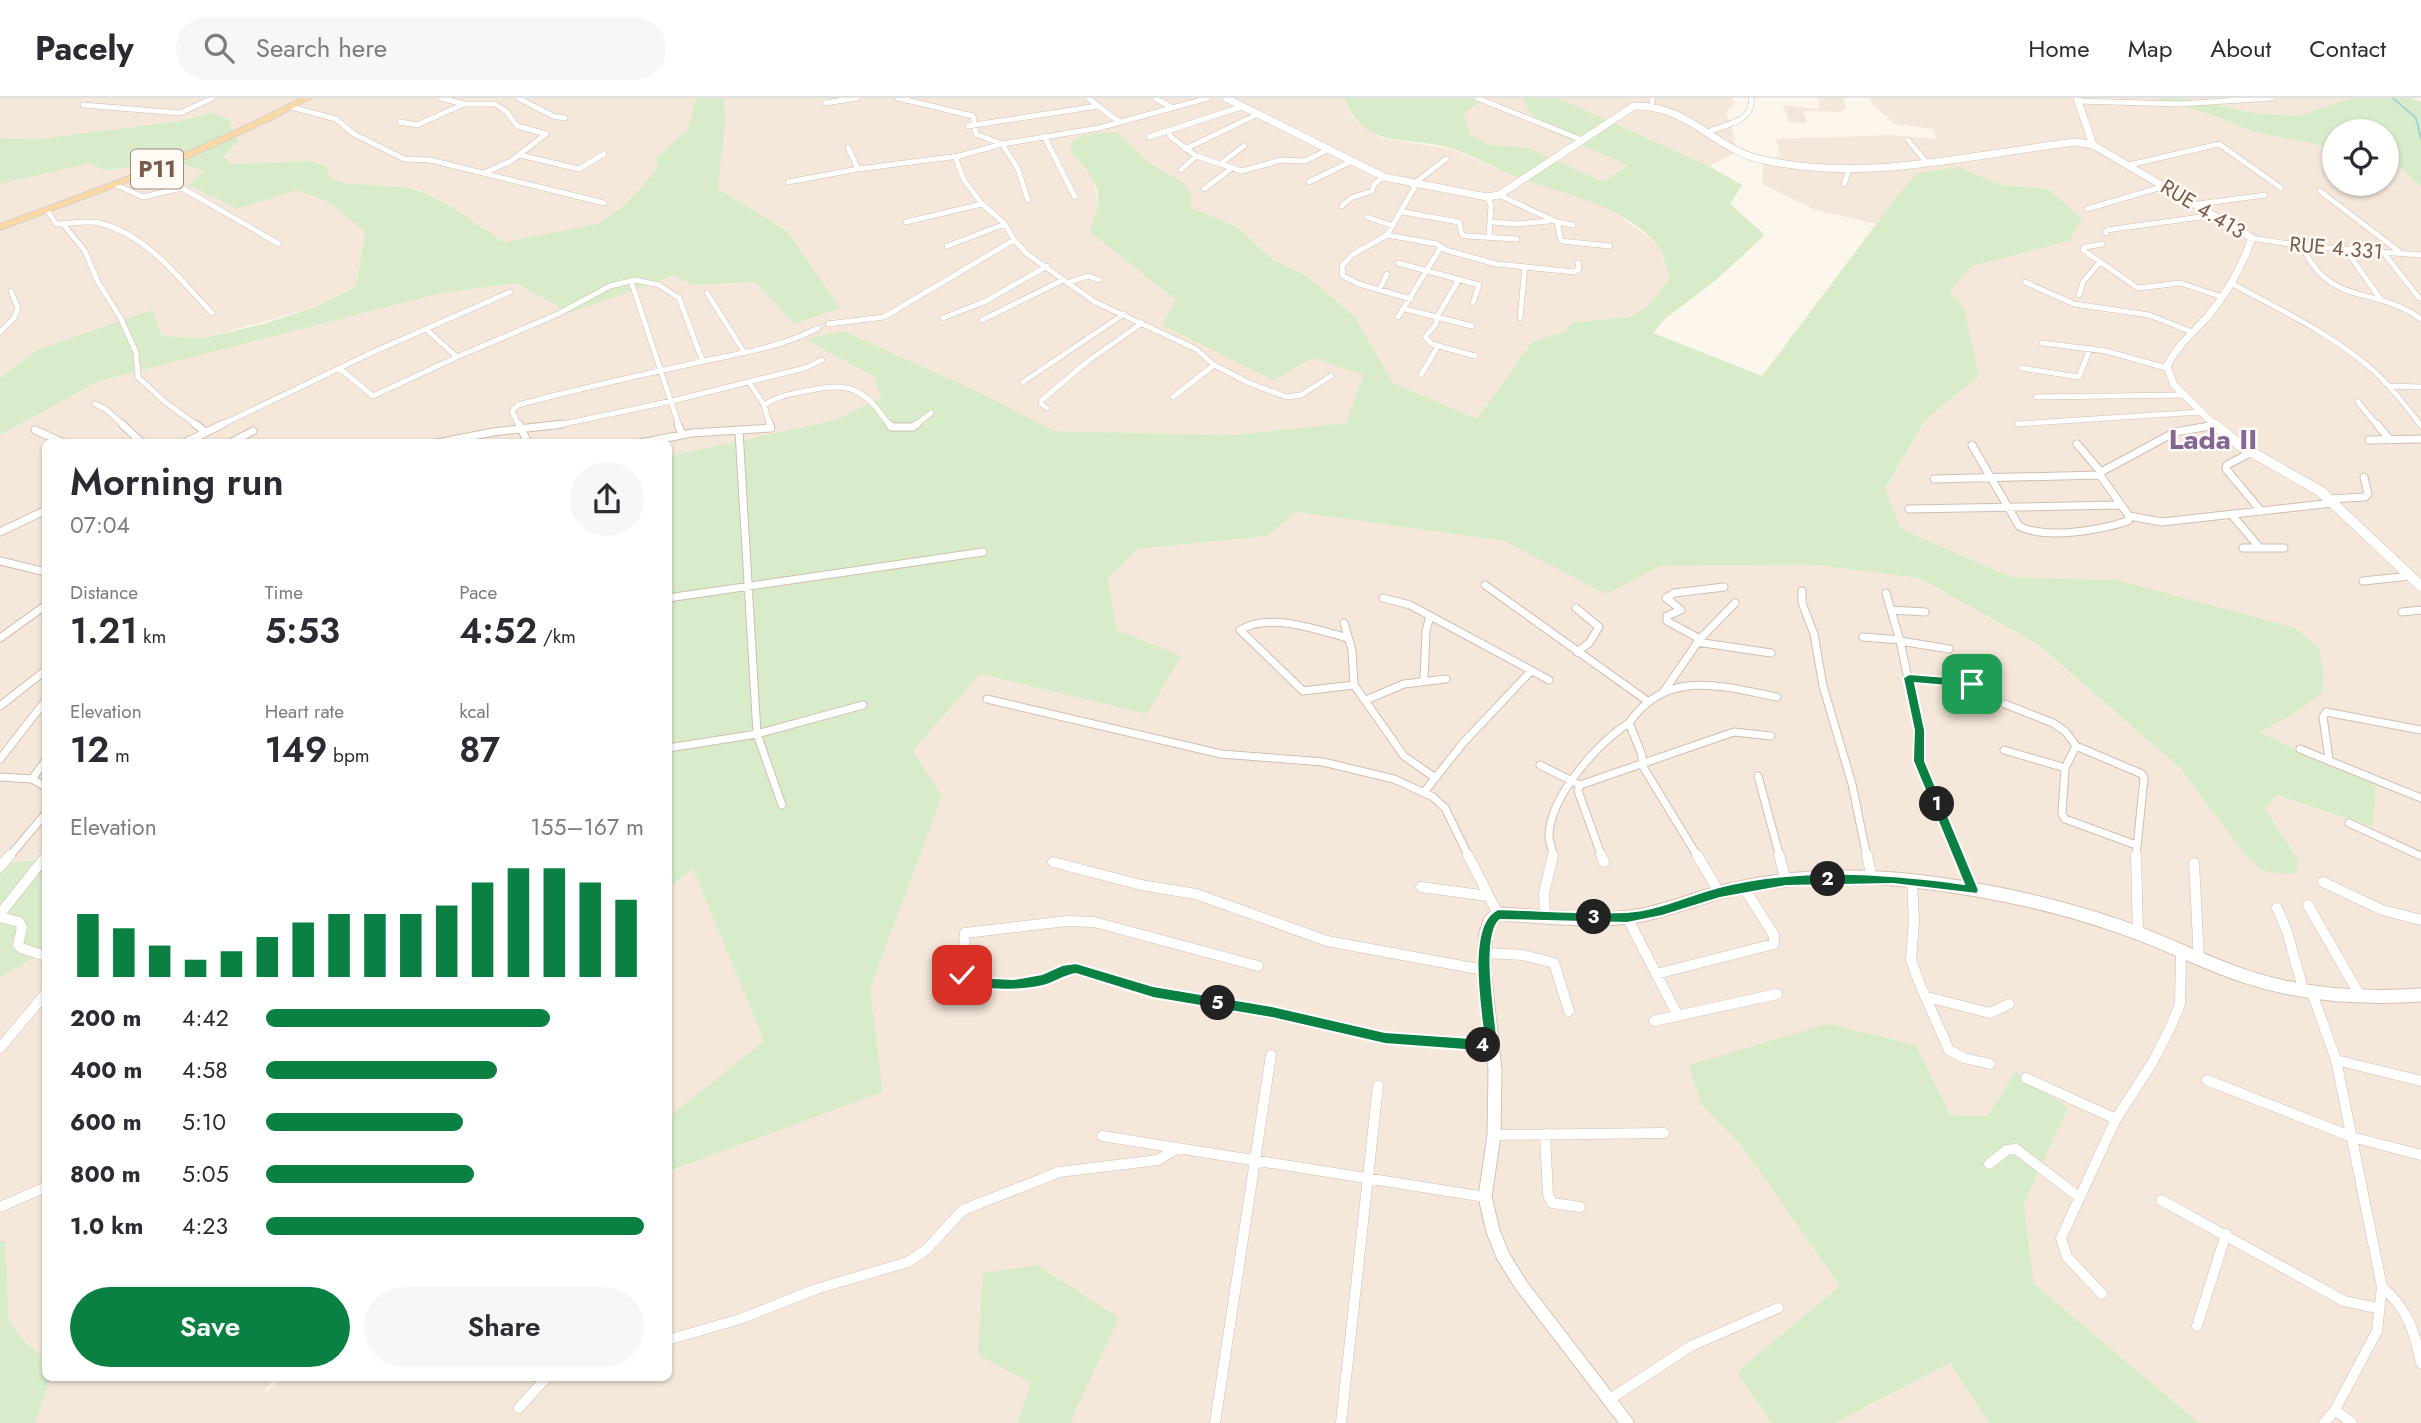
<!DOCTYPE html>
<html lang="en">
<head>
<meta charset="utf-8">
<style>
	body { margin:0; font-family:Jost,sans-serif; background:#f7f7f7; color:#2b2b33; height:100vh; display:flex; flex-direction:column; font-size:26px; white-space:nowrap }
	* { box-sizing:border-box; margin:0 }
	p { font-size:23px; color:#7c7c81 }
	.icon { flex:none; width:38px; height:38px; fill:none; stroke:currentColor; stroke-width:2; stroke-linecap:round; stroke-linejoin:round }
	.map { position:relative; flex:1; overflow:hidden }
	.side { position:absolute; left:42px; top:341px; width:630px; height:942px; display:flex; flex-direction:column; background:#fff; border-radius:10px; box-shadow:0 2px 5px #0004 }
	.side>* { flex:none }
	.controls { position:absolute; left:2322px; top:21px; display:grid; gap:14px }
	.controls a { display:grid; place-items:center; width:77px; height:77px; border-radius:50%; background:#fff; box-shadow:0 2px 5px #0004; font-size:35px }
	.pin { position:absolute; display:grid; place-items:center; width:60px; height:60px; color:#fff; margin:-30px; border-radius:14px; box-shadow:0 4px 10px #0006 }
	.km { position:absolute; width:35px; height:35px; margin:-18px; border-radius:50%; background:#222; color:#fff; font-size:19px; line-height:35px; text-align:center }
	.round { display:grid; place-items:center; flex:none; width:74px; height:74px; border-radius:37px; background:#f7f7f7 }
	.head { display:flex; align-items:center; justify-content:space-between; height:119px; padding:0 28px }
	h1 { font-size:38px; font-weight:600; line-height:52px }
	.figures { display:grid; grid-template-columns:repeat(3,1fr); gap:10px; height:119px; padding:7px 28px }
	.figures div { display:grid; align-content:center }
	.figures b { font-size:35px; font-weight:600 }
	.figures small { font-size:19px; font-weight:400 }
	.figures p { font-size:19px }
	.chart { height:196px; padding:14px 28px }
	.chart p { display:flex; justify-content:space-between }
	.chart svg { width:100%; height:126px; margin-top:7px; stroke:#0b8043; stroke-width:6 }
	.action { display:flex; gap:14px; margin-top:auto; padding:14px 28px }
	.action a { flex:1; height:80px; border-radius:42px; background:#0b8043; color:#fff; font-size:28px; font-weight:600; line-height:80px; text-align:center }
	.action a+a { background:#f7f7f7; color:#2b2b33 }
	ul { padding:0 28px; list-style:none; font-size:23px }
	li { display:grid; grid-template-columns:112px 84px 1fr; align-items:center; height:52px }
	li i { height:18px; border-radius:9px; background:#0b8043 }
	header { display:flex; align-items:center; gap:42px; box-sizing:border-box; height:98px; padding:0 35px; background:#fff; border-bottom:2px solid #e1e1e2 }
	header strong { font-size:33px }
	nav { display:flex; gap:38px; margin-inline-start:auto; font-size:24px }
	.search { width:490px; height:63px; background:#f7f7f7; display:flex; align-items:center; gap:18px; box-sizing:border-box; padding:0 24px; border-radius:38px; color:#7c7c81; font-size:26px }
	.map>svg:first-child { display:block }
	.residential { fill:#f5e8da }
	.green { fill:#d8ecc9 }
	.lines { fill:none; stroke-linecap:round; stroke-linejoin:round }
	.stream { stroke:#a5d3da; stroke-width:2 }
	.street-far2-casing { stroke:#d1beb0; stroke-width:6 }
	.street-far1-casing { stroke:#d1beb0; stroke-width:9 }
	.street-casing { stroke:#d1beb0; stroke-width:11 }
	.secondary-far2-casing { stroke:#d6c0b0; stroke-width:8 }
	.secondary-far1-casing { stroke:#d6c0b0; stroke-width:11 }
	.secondary-casing { stroke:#d6c0b0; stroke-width:15 }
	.primary-casing { stroke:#dad1cd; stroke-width:2 }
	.street-far2 { stroke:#fff; stroke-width:5 }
	.street-far1 { stroke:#fff; stroke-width:7 }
	.street { stroke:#fff; stroke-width:10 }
	.secondary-far2 { stroke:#fff; stroke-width:7 }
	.secondary-far1 { stroke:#fff; stroke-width:10 }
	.secondary { stroke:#fff; stroke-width:13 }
	.primary { fill:#fbd9a5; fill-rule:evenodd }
	.route { fill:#0b8043; stroke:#fff; stroke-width:2 }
	.labels { text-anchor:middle; stroke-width:5; stroke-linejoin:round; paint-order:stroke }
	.far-street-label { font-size:21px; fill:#7a5c4d; stroke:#fffaf3 }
	.shield { fill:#fffaf3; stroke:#a28b7f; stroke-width:2 }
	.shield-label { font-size:23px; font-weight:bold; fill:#7a5c4d }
	.quarter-label { font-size:28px; font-weight:bold; fill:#846695; stroke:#fffaf3 }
</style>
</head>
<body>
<header>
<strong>Pacely</strong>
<div class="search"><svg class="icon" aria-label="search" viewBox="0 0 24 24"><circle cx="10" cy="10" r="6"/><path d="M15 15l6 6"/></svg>Search here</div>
<nav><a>Home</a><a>Map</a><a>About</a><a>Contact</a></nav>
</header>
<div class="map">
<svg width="2421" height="1325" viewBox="0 0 2421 1325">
	<rect width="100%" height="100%" fill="#fdf6ec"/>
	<path class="residential" d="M0 0H696L688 31 655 61 658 70 624 108 597 127 504 144 421 93 390 87 352 88 332 82 324 67 311 63 232 66 224 61 238 43 228 21 212 15 179 23 38 41 0 40Z
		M724 0H1344L1352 18 1380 40 1451 51 1522 81 1597 105 1620 118 1658 146 1670 180 1649 207 1629 219 1574 224 1563 234 1532 244 1477 321 1393 285 1355 219 1308 179 1273 162 1237 129 1188 109 1185 86 1147 63 1117 34 1070 53 1093 77 1099 113 1090 133 1177 203 1162 227 1313 260 1365 277 1346 325 1231 337 1053 333 972 291 844 233 806 241 874 279 881 300 835 322 669 358 668 345H46L45 761 0 766V337L99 283 442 195 516 185 570 214 675 177 693 187 755 184 794 226 786 132 718 91 725 27Z
		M1486 0H1522L1538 28 1629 66 1604 84 1528 50 1489 48 1470 37 1464 14Z
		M1558 0H1732L1735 5 1726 15 1734 36 1736 55 1709 68Z
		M1819 0H1844L1846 11 1839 14 1803 13 1807 25 1789 24 1783 7 1819 11Z
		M1870 0H2154L2215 18 2254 34 2334 50V86H2387V60L2392 61 2421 89V1325H2199L2034 1186 2024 1106 2068 1010 1988 1018 1950 1017 1916 947 1702 1008 1741 1047 1840 1188 1738 1274 1772 1325H1072L1037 1167 983 1176 1031 1285 1017 1325H35L51 1279H274L263 1297 283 1279H668L669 1073 883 994 870 891 942 698 913 654 979 576 1147 615 1117 532 1108 481 1137 451 1268 438 1296 414 1504 443 1606 495 1660 468 1816 467 1919 480 2036 546 2181 671 2245 757 2262 772 2279 776 2299 763 2265 711 2277 697 2373 729 2376 685 2331 669 2260 634 2290 618 2166 496 2117 482 2011 479 1901 431 1885 392 1925 322 1979 278 1950 194 1971 168 2069 143 2048 91 2001 87 1959 69 1917 75 1877 126 1815 112 1762 86 1763 65 1780 57 1776 41 1888 37 1937 41 1933 31 1895 26 1870 4Z
		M2183 0H2352L2298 18 2254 15Z
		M90 65 104 72 179 65 206 73 190 87 237 111 297 92 330 105 365 134 356 188 316 209 204 240 162 238 152 213 37 252 0 280V86Z
		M693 771 764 943 669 1019V789Z
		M45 854V1261L26 1245 9 1223 5 1143H0V879Z
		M1950 1265 1989 1325H1835Z"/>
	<path class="green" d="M696 0H724L725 27 718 91 786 132 840 210 794 226 755 184 693 187 675 177 570 215 516 185 442 195 99 283 0 337V280L37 252 152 212 162 238 204 240 263 226 316 209 356 188 365 134 330 105 297 92 237 111 189 87 205 73 179 65 103 72 90 65 0 86V40L38 41 179 23 212 15 228 21 238 43 224 60 232 66 311 63 324 67 332 82C361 90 391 84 419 93 441 100 483 131 504 144L598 126 624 108 658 70 655 61 688 31Z
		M1344 0H1486L1464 15 1470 37 1489 47 1528 50 1604 84 1628 67 1538 28 1522 0H1558L1709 68 1742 87 1730 106 1765 137 1716 182 1665 221 1653 235 1762 278 1898 97 1917 75 1959 69 2001 87 2048 91 2082 121 2069 143 1972 168 1950 193 1964 210 1979 278 1925 322 1885 391 1901 431 2011 479 2117 482 2295 530 2319 550 2324 576 2322 595 2290 618 2260 634 2331 669 2376 685 2373 729 2277 697 2265 711 2299 763 2296 775 2279 776 2262 772 2245 757 2181 671 2037 546 1919 480 1816 467 1660 468 1606 496 1504 443 1296 414 1268 438 1137 451 1108 481 1117 532 1181 558 1147 616 980 576 913 653 942 698 870 891 883 994 669 1073V1019L764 943 693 771 669 789V358L835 322 881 300 874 279 805 241 844 233 972 291 1054 333 1231 337 1346 325 1364 277 1313 260 1273 282 1162 227 1176 202 1089 133C1108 96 1096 80 1070 53L1072 44 1083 37 1117 34 1147 63 1185 86 1192 99 1189 109 1237 129 1273 162 1308 179 1355 219 1393 285 1477 321 1532 244 1563 234 1574 224 1630 219 1649 207 1670 180C1666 170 1663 153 1656 145 1620 106 1569 98 1522 81 1498 72 1476 59 1453 51 1407 36 1367 55 1344 0Z
		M2154 0H2183L2254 15 2298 18 2352 0H2411L2421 4V89L2392 61 2387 60V33H2334V50L2254 34 2215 18Z
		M45 761V854L0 879V766Z
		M1827 926 1916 947 1950 1017 1988 1018 2015 974 2068 1010 2024 1106 2034 1186 2199 1325H1989L1950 1265 1835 1325H1772L1737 1274 1840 1188 1741 1047 1702 1008 1689 967Z
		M0 1143H5L9 1223 26 1245 45 1261 46 1279H51L35 1325H0Z
		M1037 1167 1119 1220 1073 1317 1072 1325H1017L1031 1285 978 1257 983 1175Z"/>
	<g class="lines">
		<path class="stream" d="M2393 0 2416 20 2421 41"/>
		<g class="street-far2-casing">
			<path id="street-far2" d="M441 0 464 6H495L506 13 517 28 546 36 511 63 484 75
				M518 0 553 18 565 20
				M898 0 973 18 976 36 1002 46 1018 71 1028 102
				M1088 0 1119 24
				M1155 0 1171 9
				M1477 0 1582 42
				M2079 3 2179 6 2272 0
				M1652 4 1653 0
				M825 5 857 0
				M83 7 180 15 213 0
				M291 9 336 21 354 36 404 61 430 62 604 105
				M400 24 417 27 464 6
				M968 28 1098 8
				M1168 33 1171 39 1196 58 1242 73 1281 62 1305 63 1327 52
				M1710 33C1726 27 1755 22 1751 0
				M1044 38 1075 99
				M1149 39 1241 9
				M1908 42 1927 65
				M848 49 858 71 959 58 1002 46 1099 30 1208 0
				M1185 51 1256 17
				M520 57 579 71 604 56
				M959 58 956 61 964 82 982 106 1005 126 1014 142 1027 156 1095 204 1196 251 1214 267 1249 285 1287 299 1301 297 1331 278
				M1220 66 1244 48
				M2129 67 2219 46 2281 90
				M1181 72 1196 58
				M788 84 858 71
				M1309 84 1350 64
				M1844 86 1850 69
				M116 87 143 99 182 90 279 146
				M1412 87 1446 61
				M1416 87 1387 137 1437 146 1446 152 1496 166 1574 174 1579 171 1578 165
				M1204 91 1232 70
				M2320 93 2401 155
				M1499 97 1557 124 1561 143 1610 148
				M1487 99 1491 107 1489 140
				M2198 106 2265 97
				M1342 108 1351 100 1372 93 1374 86 1384 79
				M2087 111 2165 88
				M47 112 56 126C70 126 85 122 99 125 147 136 180 182 212 215
				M1403 114 1459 124 1462 137 1466 138 1517 141
				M1367 119 1393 128
				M906 124 982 106
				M1491 124 1517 126 1549 123
				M1557 124 1573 127
				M63 126 85 153 98 184 120 219 136 254 138 279 165 304 198 328
				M2106 135 2107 132 2215 117
				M1387 137 1352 157 1342 168 1343 178 1359 186 1411 201
				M2252 140 2302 148 2421 157
				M2102 146 2085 149 2083 152 2138 190 2180 185 2222 199
				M947 148 1005 126
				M2302 148C2330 210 2375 187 2421 221
				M2346 152 2381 202
				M2383 154 2419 200
				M1398 165 1479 187 1473 205
				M1459 181 1437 219 1436 226 1425 239 1432 246 1475 258
				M631 183 679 328
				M2025 184 2074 206 2149 217 2192 234
				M1067 185 1088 178 1099 182
				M2231 185C2280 212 2333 236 2375 274 2392 290 2407 309 2421 328
				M1379 192 1387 176
				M707 195 744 254
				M2079 197 2083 184 2099 165
				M1405 211 1472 228
				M1398 219 1441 149
				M943 220 986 203 1047 168
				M1520 220 1525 169
				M982 222 1063 182
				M828 226 884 219 1014 142
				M0 234 14 220 18 210 11 193
				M2042 245 2106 253 2166 270
				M457 259 558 216 610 188 635 182 659 187 679 200 703 264
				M339 270 373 298 457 259 427 232
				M2021 270 2079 279 2090 250
				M1421 277 1438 248
				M749 284 764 307 770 328
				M1023 284 1124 216
				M2390 288 2421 289
				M1173 299 1214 267
				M2036 299 2183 297
				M2358 304 2378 328
				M95 306 107 312 124 328
				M764 307C777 298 791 296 806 293 852 283 864 291 890 328
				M1047 310 1041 306 1042 302 1088 263 1142 225
				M2017 326 2201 314
				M219 328 371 255 510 194
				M519 328 512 313 518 307C577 291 636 278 695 265 736 256 780 250 818 230
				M554 328 672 303 805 270 822 262
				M914 328 931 315
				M2210 328 2215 327"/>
		</g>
		<g class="street-far1-casing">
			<path id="street-far1" d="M122 326 142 345
				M195 326 206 334
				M519 326 528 345
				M678 326 682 337
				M889 326 891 329H913L917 326
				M2377 326 2390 342
				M35 332 64 345
				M739 333 757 636 782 707
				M2369 342 2421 341
				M184 345 223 326
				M230 345 253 333
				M437 345 493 334 562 326
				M640 345 692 335 771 330 770 326
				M2077 346 2101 374
				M1972 347 2019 428C2045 442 2101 432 2128 423L2129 418 2100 377
				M2252 354 2227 367 2226 371 2261 413
				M1934 381 2100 377 2101 374 2175 334 2215 327
				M2329 401 2365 399 2368 396 2364 379
				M1909 411 2121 407
				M2232 417 2259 449
				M2129 418 2162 424 2333 405
				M0 434 46 412
				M2243 450H2284
				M0 463 46 474
				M2363 483 2411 478
				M1485 487 1646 602
				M1802 493V505L1814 536 1823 588 1852 686 1867 759
				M1886 495 1900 543 1919 632V663L1959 759
				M668 500 983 454
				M1383 500 1410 507 1549 582
				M1576 510 1599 529 1589 545 1577 554
				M1891 512 1925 514
				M2402 514 2421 512
				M1344 525 1352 552 1354 587 1404 658 1434 679
				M1863 539 1900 542
				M0 540 46 507
				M1348 540C1317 532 1270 514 1240 532L1303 593 1354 587
				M1700 541 1667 523V518L1681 512 1666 500 1674 495 1724 489
				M1900 543 1949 551
				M1697 544 1771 555
				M1424 580 1426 533 1430 518
				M1909 580 1972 585
				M1664 593 1700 541 1735 505
				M987 601 1221 656 1323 664 1394 681 1433 699 1445 710 1469 759
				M1366 602 1404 586 1446 581
				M2005 606 2053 625 2065 633 2076 648 2142 676 2144 680 2136 759
				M0 608 46 572
				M2076 648 2065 670 2062 716 2065 721 2136 747
				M668 650 757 636 863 607
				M2300 651 2421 700
				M2004 652 2065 670
				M0 661 46 602
				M2329 661 2323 619 2326 614 2421 632
				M46 662 32 681 46 689
				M1540 667 1580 687 1734 634 1771 638
				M1758 678 1780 759
				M0 679 32 681
				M1580 687 1578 693 1602 759
				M1425 693 1463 645 1530 574
				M2349 725 2421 758
				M9 759 46 715
				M1553 759C1553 751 1549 745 1549 737 1550 699 1598 644 1629 625
				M1698 759 1642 667V657L1629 625C1667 570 1721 588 1777 599"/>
		</g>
		<g class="street-casing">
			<path id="street" d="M1468 757 1498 816
				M1601 757 1604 764
				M1697 757 1719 794
				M1779 757 1786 783
				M1867 757 1872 781
				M1958 757 1973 792
				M2136 757 2138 835
				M1053 764 1141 787 1196 796 1327 843 1484 872
				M2194 765 2199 862
				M0 769 10 757
				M1912 783 1914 823 1911 862 1921 889 1949 952 1964 960 1990 966
				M2323 784 2382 812 2421 822
				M1421 789 1488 798
				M2308 807 2359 896
				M2277 810 2287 833 2303 891
				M0 816 46 758
				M1545 817 1544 795 1553 757
				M0 819 19 824 22 829 18 847 21 850 46 858
				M1627 819 1678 918
				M1485 855 1523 857 1554 865 1569 913
				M1258 868 1094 824 1067 823 965 835 962 877 969 885 1025 886 1076 870 1153 894 1349 930 1385 940 1492 948
				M1656 876 1774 846V837L1744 790
				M2311 892 2336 962 2382 1189 2377 1233 2335 1312 2324 1325
				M1927 899 1990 915 2009 906
				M1654 923 1777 896
				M0 950 46 895
				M2336 962 2421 983
				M2026 980 2116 1021
				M2207 982 2352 1039 2421 1057
				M1545 1036 1548 1097 1552 1105 1580 1109
				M1494 1037 1664 1035
				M1102 1038 1485 1099
				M1989 1066 2007 1052 2016 1051 2079 1099
				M2161 1102 2344 1203 2377 1210
				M0 1109 46 1089
				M2382 1189C2407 1210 2415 1234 2421 1265
				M2102 1196 2067 1159 2061 1140 2116 1021 2152 965 2171 928 2180 906 2181 853
				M2197 1228 2226 1136
				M668 1242 740 1221 816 1191 908 1164 926 1152 963 1112 1059 1074 1158 1062 1178 1050
				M1610 1301 1691 1248 1778 1210
				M519 1310 547 1279
				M2335 1312 2352 1325
				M1215 1325 1271 957
				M1341 1325 1378 988"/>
		</g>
		<g class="secondary-far2-casing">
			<path id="secondary-far2" d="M1226 0 1384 79 1487 99 1499 97 1634 8C1690 7 1714 52 1764 62 1868 85 1973 56 2076 44L2093 47
				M2077 0 2093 47 2252 140C2242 168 2228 194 2209 217 2194 234 2177 247 2167 268L2174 287 2216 328"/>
		</g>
		<g class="secondary-far1-casing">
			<path id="secondary-far1" d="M2214 326 2241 348 2320 393 2421 488"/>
		</g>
		<g class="secondary-casing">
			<path id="secondary" d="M1627 1325 1521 1187 1503 1158 1493 1133 1485 1099 1494 1037 1495 972 1484 872 1486 835 1490 823 1498 816C1542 818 1586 824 1630 819 1661 815 1691 802 1721 794 1784 778 1851 776 1915 783 1985 791 2055 806 2121 829 2163 843 2202 864 2244 878 2300 897 2362 901 2421 897"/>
		</g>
		<g class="primary-casing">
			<path id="primary" d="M301 0H311L273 21 197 56 120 87 0 132V126C103 89 204 51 301 0Z"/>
		</g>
		<use href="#street-far2" class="street-far2"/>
		<use href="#street-far1" class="street-far1"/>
		<use href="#street" class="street"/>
		<use href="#secondary-far2" class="secondary-far2"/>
		<use href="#secondary-far1" class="secondary-far1"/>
		<use href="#secondary" class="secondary"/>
		<use href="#primary" class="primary"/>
	</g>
	<path class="route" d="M1909 576 1972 581 1978 586 1972 590 1915 585 1925 632V663L1979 792 1977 796 1893 786 1786 788 1720 800 1662 818 1627 825 1500 822C1481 838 1496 922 1498 948L1492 954 1385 946 1272 920 1153 900 1076 876C1063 878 1055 885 1043 888 1019 894 994 891 969 890L955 877 962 871 972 879 1014 881 1042 876 1062 867 1076 865 1153 888 1272 908 1385 934 1484 941C1481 912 1465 825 1498 811 1540 812 1584 816 1626 814 1659 812 1688 797 1719 789 1799 769 1883 775 1964 786L1913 663 1914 632 1903 580Z"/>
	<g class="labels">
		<g class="far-street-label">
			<text transform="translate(2203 111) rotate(31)" y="7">RUE 4.413</text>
			<text transform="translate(2336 150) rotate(5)" y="7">RUE 4.331</text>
		</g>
		<rect class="shield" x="131" y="51.5" width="52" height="39" rx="5"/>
		<g class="shield-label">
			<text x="157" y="79">P11</text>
		</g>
		<g class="quarter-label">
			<text x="2213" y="351">Lada II</text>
		</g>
	</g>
</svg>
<div class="controls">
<a><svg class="icon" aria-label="locate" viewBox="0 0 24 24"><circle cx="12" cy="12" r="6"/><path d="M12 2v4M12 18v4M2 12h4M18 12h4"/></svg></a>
</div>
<div class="pin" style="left:1972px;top:586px;background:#1e9e55"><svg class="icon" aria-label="arrive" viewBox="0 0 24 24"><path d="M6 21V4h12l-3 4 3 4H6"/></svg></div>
<div class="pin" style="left:962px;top:877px;background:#d93025"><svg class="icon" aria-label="check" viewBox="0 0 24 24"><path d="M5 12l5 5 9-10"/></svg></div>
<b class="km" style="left:1937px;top:706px">1</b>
<b class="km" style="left:1828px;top:781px">2</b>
<b class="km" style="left:1594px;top:819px">3</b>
<b class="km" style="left:1483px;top:947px">4</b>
<b class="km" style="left:1218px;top:905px">5</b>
<section class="side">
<div class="head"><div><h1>Morning run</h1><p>07:04</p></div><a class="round"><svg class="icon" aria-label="share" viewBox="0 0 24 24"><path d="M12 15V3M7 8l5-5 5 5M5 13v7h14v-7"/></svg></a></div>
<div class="figures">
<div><p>Distance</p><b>1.21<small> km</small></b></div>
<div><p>Time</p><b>5:53</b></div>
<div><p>Pace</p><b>4:52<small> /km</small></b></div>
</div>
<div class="figures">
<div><p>Elevation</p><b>12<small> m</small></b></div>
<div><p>Heart rate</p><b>149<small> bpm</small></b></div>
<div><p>kcal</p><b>87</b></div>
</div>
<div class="chart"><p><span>Elevation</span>155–167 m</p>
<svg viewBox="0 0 160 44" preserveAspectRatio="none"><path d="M5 44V22M15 44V27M25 44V33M35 44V38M45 44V35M55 44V30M65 44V25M75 44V22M85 44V22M95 44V22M105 44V19M115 44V11M125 44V6M135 44V6M145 44V11M155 44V17"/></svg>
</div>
<ul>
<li><b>200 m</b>4:42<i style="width:75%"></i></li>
<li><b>400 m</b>4:58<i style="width:61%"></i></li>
<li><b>600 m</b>5:10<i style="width:52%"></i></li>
<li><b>800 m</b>5:05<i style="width:55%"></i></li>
<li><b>1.0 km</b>4:23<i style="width:100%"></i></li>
</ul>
<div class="action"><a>Save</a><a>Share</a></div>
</section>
</div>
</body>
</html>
